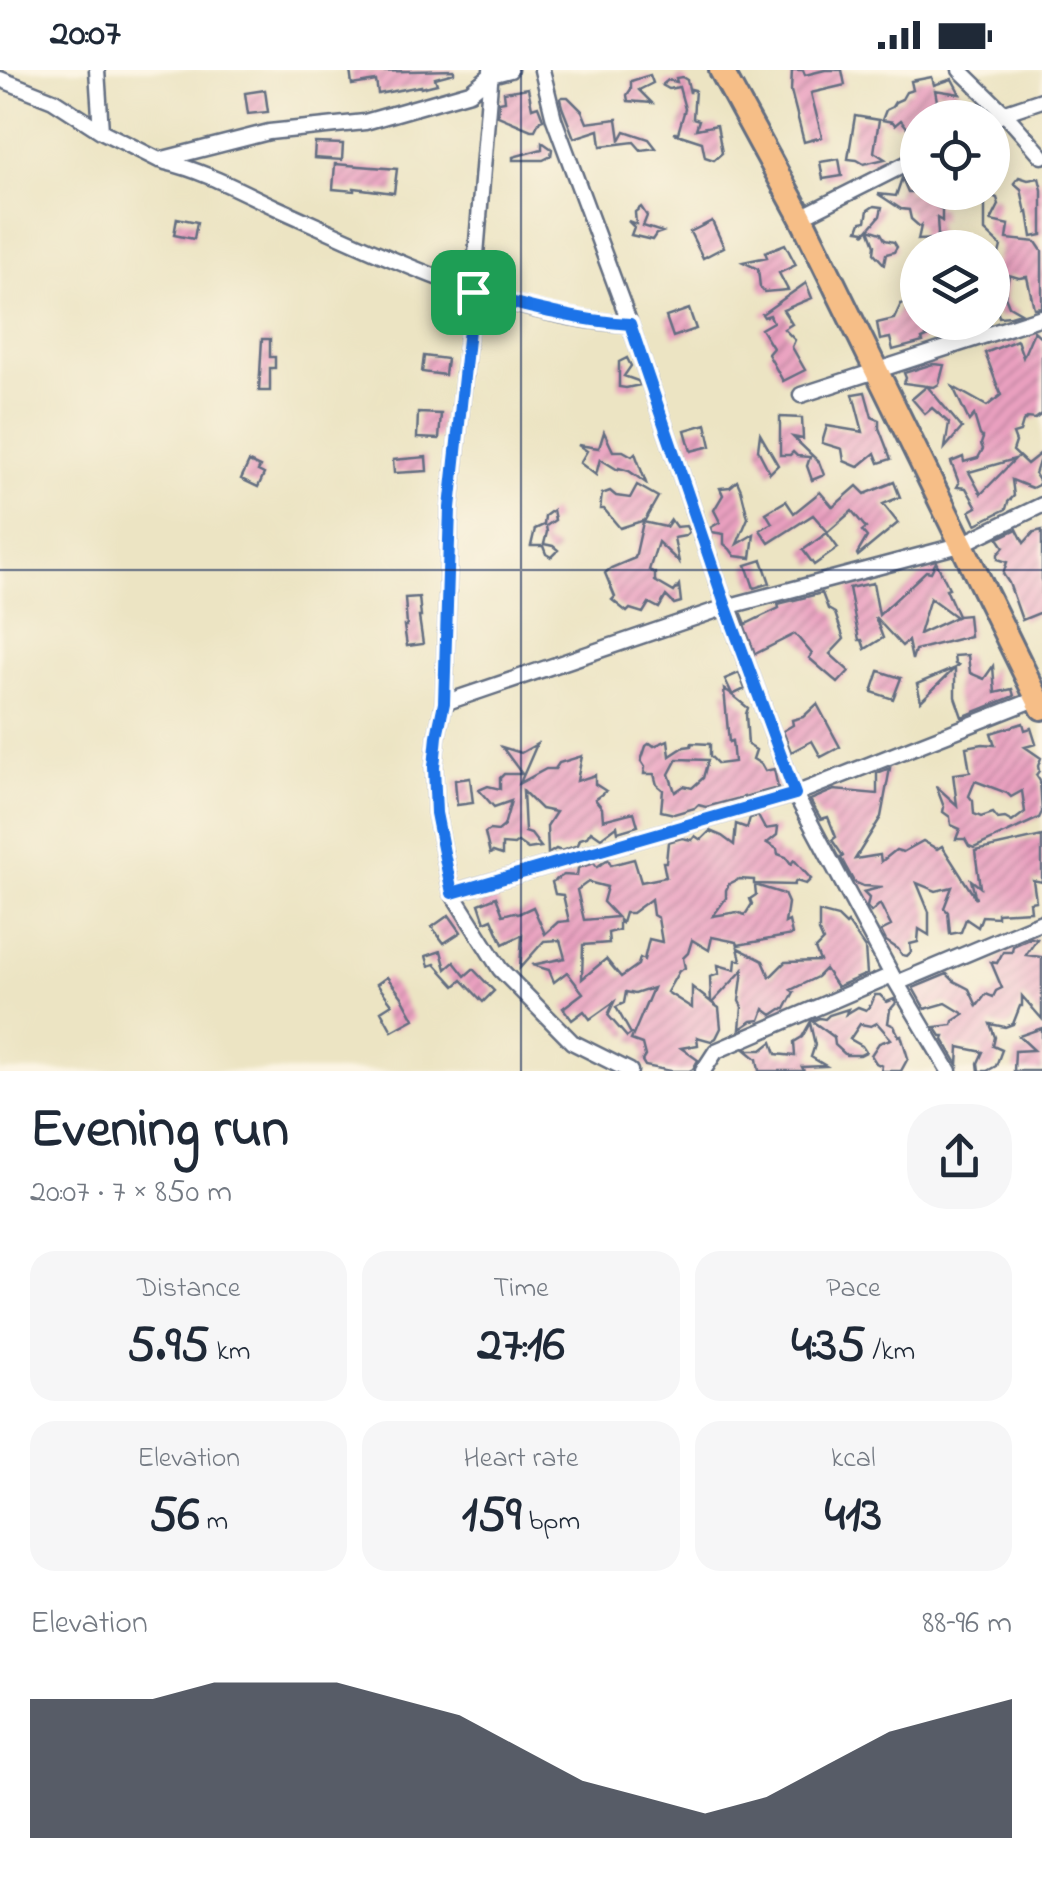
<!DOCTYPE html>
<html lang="en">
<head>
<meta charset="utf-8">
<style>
	body { margin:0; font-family:"Indie Flower",sans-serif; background:#f6f6f7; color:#1f2937; height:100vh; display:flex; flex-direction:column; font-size:38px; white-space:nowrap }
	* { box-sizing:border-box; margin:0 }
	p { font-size:32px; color:#747a83 }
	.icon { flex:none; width:55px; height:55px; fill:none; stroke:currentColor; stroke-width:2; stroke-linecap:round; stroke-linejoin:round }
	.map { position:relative; height:1001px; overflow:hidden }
	.sheet { display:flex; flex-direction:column; background:#fff; flex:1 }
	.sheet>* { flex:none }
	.tools { position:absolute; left:900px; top:30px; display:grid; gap:20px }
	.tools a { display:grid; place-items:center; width:110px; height:110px; border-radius:50%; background:#fff; box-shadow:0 5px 25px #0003; font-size:50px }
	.pin { position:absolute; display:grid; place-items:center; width:85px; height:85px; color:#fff; margin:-42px; border-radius:20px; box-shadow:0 5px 15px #0006 }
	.round { display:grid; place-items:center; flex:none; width:105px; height:105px; border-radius:40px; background:#f6f6f7 }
	.head { display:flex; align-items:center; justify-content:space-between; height:170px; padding:0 30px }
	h1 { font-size:55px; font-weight:700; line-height:75px }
	.figures { display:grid; grid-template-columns:repeat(3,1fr); gap:15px; height:170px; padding:10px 30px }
	.figures div { display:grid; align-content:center; border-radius:25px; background:#f6f6f7; text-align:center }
	.figures b { font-size:50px; font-weight:700 }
	.figures small { font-size:28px; font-weight:400 }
	.figures p { font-size:28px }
	.chart { height:280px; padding:20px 30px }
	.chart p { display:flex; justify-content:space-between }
	.chart svg { width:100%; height:180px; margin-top:10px; fill:#111827; opacity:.7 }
	.status { display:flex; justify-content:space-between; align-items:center; height:70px; padding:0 50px; background:#fff; direction:ltr }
	.status svg { height:28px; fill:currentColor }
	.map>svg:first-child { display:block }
	.building { fill:url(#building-hatch); fill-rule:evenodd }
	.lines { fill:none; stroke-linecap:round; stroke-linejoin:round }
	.minor-casing { stroke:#646e81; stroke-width:19 }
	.trunk-casing { stroke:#646e81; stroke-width:28 }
	.minor { stroke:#fff; stroke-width:14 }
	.trunk { stroke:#f6be87; stroke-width:22 }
	.route-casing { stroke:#fff; stroke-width:20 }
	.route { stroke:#1a73e8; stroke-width:12 }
	.grid { fill:none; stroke:#1b2f5e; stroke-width:2.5; stroke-opacity:0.55 }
</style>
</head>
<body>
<div class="status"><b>20:07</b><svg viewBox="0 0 49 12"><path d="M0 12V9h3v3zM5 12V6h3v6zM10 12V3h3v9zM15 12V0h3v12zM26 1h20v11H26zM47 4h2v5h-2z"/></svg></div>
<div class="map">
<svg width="1042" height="1001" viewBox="0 0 1042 1001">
	<defs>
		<pattern id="building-hatch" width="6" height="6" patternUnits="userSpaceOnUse" patternTransform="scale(2.5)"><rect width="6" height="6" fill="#eaa0c0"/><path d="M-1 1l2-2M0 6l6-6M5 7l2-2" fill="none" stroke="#bd839f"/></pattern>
	</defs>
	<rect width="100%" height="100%" fill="#fcf5e5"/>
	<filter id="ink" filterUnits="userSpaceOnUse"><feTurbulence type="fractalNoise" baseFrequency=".01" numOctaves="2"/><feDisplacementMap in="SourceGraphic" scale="20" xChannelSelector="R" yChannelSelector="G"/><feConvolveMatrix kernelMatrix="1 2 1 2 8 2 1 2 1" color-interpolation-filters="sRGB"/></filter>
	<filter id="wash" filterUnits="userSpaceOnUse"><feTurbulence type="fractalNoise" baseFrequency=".0048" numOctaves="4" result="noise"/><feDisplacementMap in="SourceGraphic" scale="40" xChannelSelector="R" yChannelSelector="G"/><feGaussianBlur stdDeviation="2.25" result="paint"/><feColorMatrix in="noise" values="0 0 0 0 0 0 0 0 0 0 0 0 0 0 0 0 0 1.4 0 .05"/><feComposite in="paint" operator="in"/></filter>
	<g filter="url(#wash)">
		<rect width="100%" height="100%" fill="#ece4c3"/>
		<g id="blocks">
			<path class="building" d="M350 0H367V2L454 0V3L435 8 437 14 421 18V16L378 24 376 11 352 15Z
				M792 0H803L805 5 825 0H842L845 15 811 23 822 67 804 72 791 21Z
				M650 5 653 13 639 20 652 33 628 31 627 25 631 19V11Z
				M682 7 687 10 690 23 691 19 695 20 693 48 699 50 696 59 717 55 722 83 714 90 705 87 702 72 674 63H678L685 39 679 17 669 19 662 15 668 10 677 12 676 8Z
				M932 7 934 15 952 9 960 24 935 20 939 42 918 46V60H909L901 50 895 55 893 52 882 50 886 40 892 37 895 32 902 29 906 22 913 20 911 11Z
				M528 18 532 38 538 36 543 49 540 50 535 60H531L498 46 499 32 505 31 504 22Z
				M265 20 268 42 248 44 245 23Z
				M562 27H568L582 41 587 53 617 49 620 70 625 61 649 69 656 78 641 80 634 72 601 76 599 60 574 68 562 37 560 29Z
				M855 46 879 50 874 82 885 89 864 94 857 90 848 89Z
				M542 72 552 79 551 86 543 90H513V87L542 79Z
				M315 73 343 74 342 90 314 88Z
				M839 89 842 106 823 109 820 92Z
				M335 94 397 99 394 123 354 118V121L333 119Z
				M1019 107 1028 110 1039 108 1042 120V165L1032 167 1028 142 1026 143 1021 119 1014 113Z
				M902 108 908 122H930L937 126 936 136 942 139V151L937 148 938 165 934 169 918 170 921 156 920 157 911 149 909 140 901 139 878 124 896 126Z
				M992 126 997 128 999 135 991 151 1009 155 1007 169 1036 172 1042 181V237L1034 238 1027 207 1019 208 1009 205 1005 226 1009 236 1021 243 1011 246 999 247 995 232 999 224 997 219 998 212 992 204V194L996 196 1001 176 985 161V132Z
				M874 136 882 137 880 146 869 159 881 163 885 170 894 172 897 177 894 182 886 184 884 194 874 183 875 175 869 159 864 164 865 161 858 160 861 152 866 151 868 140Z
				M641 137 647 146 643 156 662 162 656 164 652 170 631 165 634 157 628 151 636 154 635 142Z
				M177 148 197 152 194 169 174 165Z
				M712 151 724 177 703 188 690 162Z
				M785 174 796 195 779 203 788 220 764 222 760 217 758 199 743 192 767 187 765 182Z
				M806 213 812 228 783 240 792 254 784 259 795 270 792 277 805 300 783 311 768 284 773 278 761 259 773 252 770 245 764 247 762 244Z
				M918 218V252H931L936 263 922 269 923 272 893 280 890 268 880 270 877 253 894 249 901 234 909 233Z
				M689 239 696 259 673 267 666 247Z
				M1034 261 1042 268V344L1035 349 1027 348 1023 352 1020 362 1013 364 1016 372 1013 381 1027 394 1042 382 1035 404 1040 412 1038 415 1032 418 1012 410 1014 426 1008 432 1006 439 976 454 970 441 977 437 966 418 957 417 959 413 951 392 963 387 964 392 978 388 983 379 981 374 983 368 980 365 974 345 969 351 953 317 987 336 1001 325 985 283 1017 270 1023 287ZM1015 389 981 424 969 402Z
				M262 269H270V287H275V298H270V321H259Z
				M424 286 447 289 445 305 422 302Z
				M627 288 631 296 624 306 638 311 640 315 626 318 619 317V292Z
				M933 294 944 295 939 314 934 317 904 313 906 308 904 303Z
				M927 316 962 358 945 378 949 353 932 338 925 344 912 329Z
				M865 322 872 347 879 350V358L891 389 879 393 875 383 858 397 844 391 842 379 822 373 827 356 863 362 853 324Z
				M418 343 441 344 439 369 417 368Z
				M780 347 802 348 803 369 793 367 819 392 824 405 812 410 807 396 810 387 797 386 793 382 790 385H780Z
				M706 354 711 376 691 381 685 360Z
				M604 362 613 381H623L632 386 635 383 646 413 629 401 619 398 618 400 600 389 596 405 580 393 587 381 578 375 599 378Z
				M760 364 778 395 770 403 758 380Z
				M426 387 427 401 394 403 393 390Z
				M249 392 260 397 258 401 264 404 258 417 241 409Z
				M737 411 741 420 748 448 737 474 754 464 751 488 735 486 730 479 724 474V464L712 462 710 458 720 452 714 440 723 425 720 418 730 417Z
				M894 412 900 427 883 434 898 453 858 486 857 484 867 467 862 461 866 458 852 441 828 462 813 445 769 473 760 460 772 453 766 443 786 431 794 443 820 422 833 437 857 416 865 424Z
				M637 415 658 427 645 450 620 458 604 439H600L602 424 610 421 616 426 630 428Z
				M553 440 555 450 546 456 547 462 544 474 553 476 558 480 551 487 546 484 543 476H531L535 459 544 455 545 446Z
				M671 450 676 457 686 456 689 462 685 466 674 468 679 492 658 472 649 500 655 503V511L674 522 679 515 681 532 674 534 666 526 659 538 649 533 643 543 630 539 627 542 612 530 615 527 605 503 611 498 635 488 643 452 666 457Z
				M1017 459 1024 473 1034 462 1042 460V542L1022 550 1009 513 1003 504 1007 492 998 489V484L1004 477 998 468Z
				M827 463 838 478 814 495 803 480Z
				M762 490 770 513 754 518 746 495Z
				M936 492 949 518 946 519 958 546 968 545 970 566 915 580 912 590 908 571 902 576 875 547 883 568 865 579 862 570H859L849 518 873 513 879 545 926 501 931 502ZM930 528 956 547 919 564Z
				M822 523 828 539 835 543 844 569 830 584 849 601 838 613 809 588 812 584 795 564 755 584 740 544H742L746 554 779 538 778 534Z
				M419 527 421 547H419L423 574 407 576 404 556H407L405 528Z
				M968 585 970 603 984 609 993 596 995 623 1012 619 1014 626 962 647 955 627V598L921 631 917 614 955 598 958 595 955 594 954 586Z
				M879 601 901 608 893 629 872 622Z
				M739 603 745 619 732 625 748 638 746 644 748 675 756 680 753 689 761 694 765 701 774 699 778 718 706 737 698 735 695 738 674 744 661 741 663 720 657 715 654 704H644L645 697 641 691 646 676 650 673 654 676 668 670 670 686 684 677 691 676 692 673 710 674V686L718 694 734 692 732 671 729 672 724 619 732 624 725 609ZM677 689 708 690 703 708 692 718 684 716 675 722 669 704Z
				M817 634 840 677 821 687 812 671 791 682 783 661 793 655 792 650 803 647Z
				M1023 653 1025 660 1031 658 1036 674 1025 677 1041 688 1038 696 1039 701 1036 705 1040 711 1042 742 1039 748 974 778 969 776 965 769H956L960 759 951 755 950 747 943 742 944 737 936 716 957 735 953 704 970 702 966 677 983 674 995 675 991 663ZM975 711 1007 723 1011 727 1022 721 1025 742 1012 752 1005 748 998 749 993 743 981 747 974 744 973 731 969 726Z
				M537 674 520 713 546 699H555L559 693 582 686 577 711 595 705V714L606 721 595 729 602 738 603 750 634 742 638 756 618 762 617 756 601 768 591 761 587 767 580 769 578 775 561 781 556 779 548 784 547 756 556 742 541 739 523 721 525 762 531 764 541 777 528 779 518 772 514 775 502 774V785L493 782 490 784 485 763 489 760 498 761 504 756 511 731 494 737 479 720 488 716 500 719V708L504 704H522L502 677 521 683Z
				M890 698 881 747 855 789 880 785 881 792 896 780 903 782 923 771 937 779 942 776 976 829 971 810 980 817 975 781 1042 766V812L1033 810 1036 831 1030 832 1031 841 997 843V847L982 846 978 857 966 849 961 862 950 864 948 842 944 838 952 817 936 821 917 813 929 842V865L919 859 918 872 910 874 911 882 907 886 902 885 898 879 886 871 881 861 891 856 880 834 871 842 867 837 869 828 863 822 883 817 863 816 854 812 841 788 843 786 832 770 836 767 828 747 821 749 810 730 834 720 877 724V703Z
				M470 708 473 733 457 735 455 710Z
				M758 746 765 759 778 757 777 765 767 773 777 779 778 784 786 787 791 794 794 790 811 809 806 814 796 811 794 815 754 814V810L739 809 729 814 726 820V828L713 846 737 842 745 845 752 834 750 829 756 825 755 815 784 824 788 833 785 853 789 851 792 865 738 875 737 872 712 867 709 880 692 870 688 883 683 888 685 898 679 901 667 922 692 938V917L711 932 710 907 719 904 718 895 735 900 736 890H741L738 878 763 891 770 907 785 892 820 891 815 879 823 871 819 862V842L838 847 846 855 848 853 865 878 867 904 837 917 825 899 817 907 791 920 794 922 785 939H781L772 945 764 939 760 950 752 951 740 959 742 937 739 931 743 900 712 933 719 938 721 958 716 968 711 971 697 967 698 975 681 978 698 990 693 999 689 1001H671L645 996 642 991 645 986 642 974 631 970 653 918 635 924 626 922 624 933 616 937 631 964 627 967 608 945 614 932 590 949 584 941 572 950 563 938 583 923 567 902 554 912 549 900 532 895 565 888 560 870 544 871 520 898 522 865 503 874 492 849 485 852 479 834 496 827 503 845 514 842 518 844 533 837 545 864 558 852 569 851 563 825 555 824 552 812 564 805 577 806 578 798 594 793 597 797 608 789 611 795 634 789 641 812 666 807 663 792H666L668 772 682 768 692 770 695 766 701 770 710 761 722 766 734 775 736 754 747 758 750 748ZM588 812 607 817 603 832 617 847 584 850 577 820ZM651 829 653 845 658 848 662 872 649 869 644 890 640 888 638 895 621 907 606 889 582 909 583 875 609 873 608 863 619 860V850L622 853 625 843H632Z
				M449 845 461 862 444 873 432 857Z
				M1031 868 1037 869 1026 885 1042 887V949L1022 926V936H1020L1013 954 1005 957 990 954 995 967 993 976 1002 980 996 996 987 1001H979L978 993 983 982 959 977 958 995 943 970 944 966H941L935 957 952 955 953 951 964 944 946 933 925 939 913 918 947 904 954 911 969 919 977 936 986 924 993 927 996 921 1002 918 991 892 997 893 1003 882H1012L1013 876Z
				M441 881 446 899 454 892 465 906 473 899 494 921 483 932 462 910 455 916 435 894 429 896 426 886Z
				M387 907 402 927 414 949 392 961 381 941 392 934 377 914Z
				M875 925H880L887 932 894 929 896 933 890 940 888 953 894 956 899 966 901 965 908 988 901 1001H881L882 996 876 993 871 985 879 973 891 969 877 953 871 956 860 954 850 969 862 976 866 982 860 985H846L835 975 834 967 812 951 819 948 825 949 829 945 848 939 846 944 858 937 866 940 871 935Z
				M810 953 815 975 811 987 826 996 802 997 804 1001H759L757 989 746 980H762L772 972 776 984 795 986 794 972 802 967Z
				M1042 958V1001H1014L1015 981 1034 980 1019 966Z"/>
		</g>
	</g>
	<g filter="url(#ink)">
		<use href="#blocks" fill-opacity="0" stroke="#646e81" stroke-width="2.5"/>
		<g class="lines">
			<g class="minor-casing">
				<path id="minor" d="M97 0 101 61
					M491 0 473 222 450 439 444 633 437 666 434 697 436 743 452 823 500 899 572 972 630 1001
					M542 0 554 49 630 254 726 537 795 724 892 905 949 1001
					M960 0 1005 44 1042 86
					M0 9 53 30 101 61 159 90 269 62 365 52 470 22 491 5 510 0
					M992 50 1009 41 1042 30
					M165 92C205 101 240 121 277 138 387 187 509 248 630 254
					M801 147 918 88
					M801 325 1042 247
					M444 633 726 537 960 475 1042 435
					M452 823 795 724 1041 627
					M897 913 1042 852
					M703 1001 716 981 892 905"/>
			</g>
			<g class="trunk-casing">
				<path id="trunk" d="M721 0 801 147 1042 638"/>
			</g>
			<use href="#minor" class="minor"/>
			<use href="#trunk" class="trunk"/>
		</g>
	</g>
	<g class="lines" filter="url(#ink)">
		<g class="route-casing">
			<path id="route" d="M473 222C524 236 577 251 630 254L726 537 795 724 452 823 436 743 434 697 437 666 444 633 450 438Z"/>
		</g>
		<use href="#route" class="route"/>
	</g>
	<path class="grid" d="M521 0V1001M0 500H1042"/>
</svg>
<div class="tools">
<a><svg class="icon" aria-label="locate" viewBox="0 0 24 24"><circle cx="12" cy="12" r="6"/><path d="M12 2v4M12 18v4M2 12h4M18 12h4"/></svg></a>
<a><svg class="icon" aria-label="layers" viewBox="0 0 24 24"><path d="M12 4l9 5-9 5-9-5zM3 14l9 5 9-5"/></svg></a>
</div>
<div class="pin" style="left:473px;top:222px;background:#1e9e55"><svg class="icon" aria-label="arrive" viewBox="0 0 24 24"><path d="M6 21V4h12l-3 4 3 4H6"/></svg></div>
</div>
<section class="sheet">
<div class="head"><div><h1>Evening run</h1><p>20:07 · 7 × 850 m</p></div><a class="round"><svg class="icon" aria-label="share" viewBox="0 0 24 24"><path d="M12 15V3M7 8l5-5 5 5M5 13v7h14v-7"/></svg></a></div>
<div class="figures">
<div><p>Distance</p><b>5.95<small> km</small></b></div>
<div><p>Time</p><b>27:16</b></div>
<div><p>Pace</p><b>4:35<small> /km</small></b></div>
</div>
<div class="figures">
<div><p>Elevation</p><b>56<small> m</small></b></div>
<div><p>Heart rate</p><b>159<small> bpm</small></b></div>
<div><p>kcal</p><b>413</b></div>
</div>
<div class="chart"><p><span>Elevation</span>88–96 m</p>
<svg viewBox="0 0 160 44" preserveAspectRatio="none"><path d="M0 44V10L10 10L20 10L30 6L40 6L50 6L60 10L70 14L80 22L90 30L100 34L110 38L120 34L130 26L140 18L150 14L160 10V44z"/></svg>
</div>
</section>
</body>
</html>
